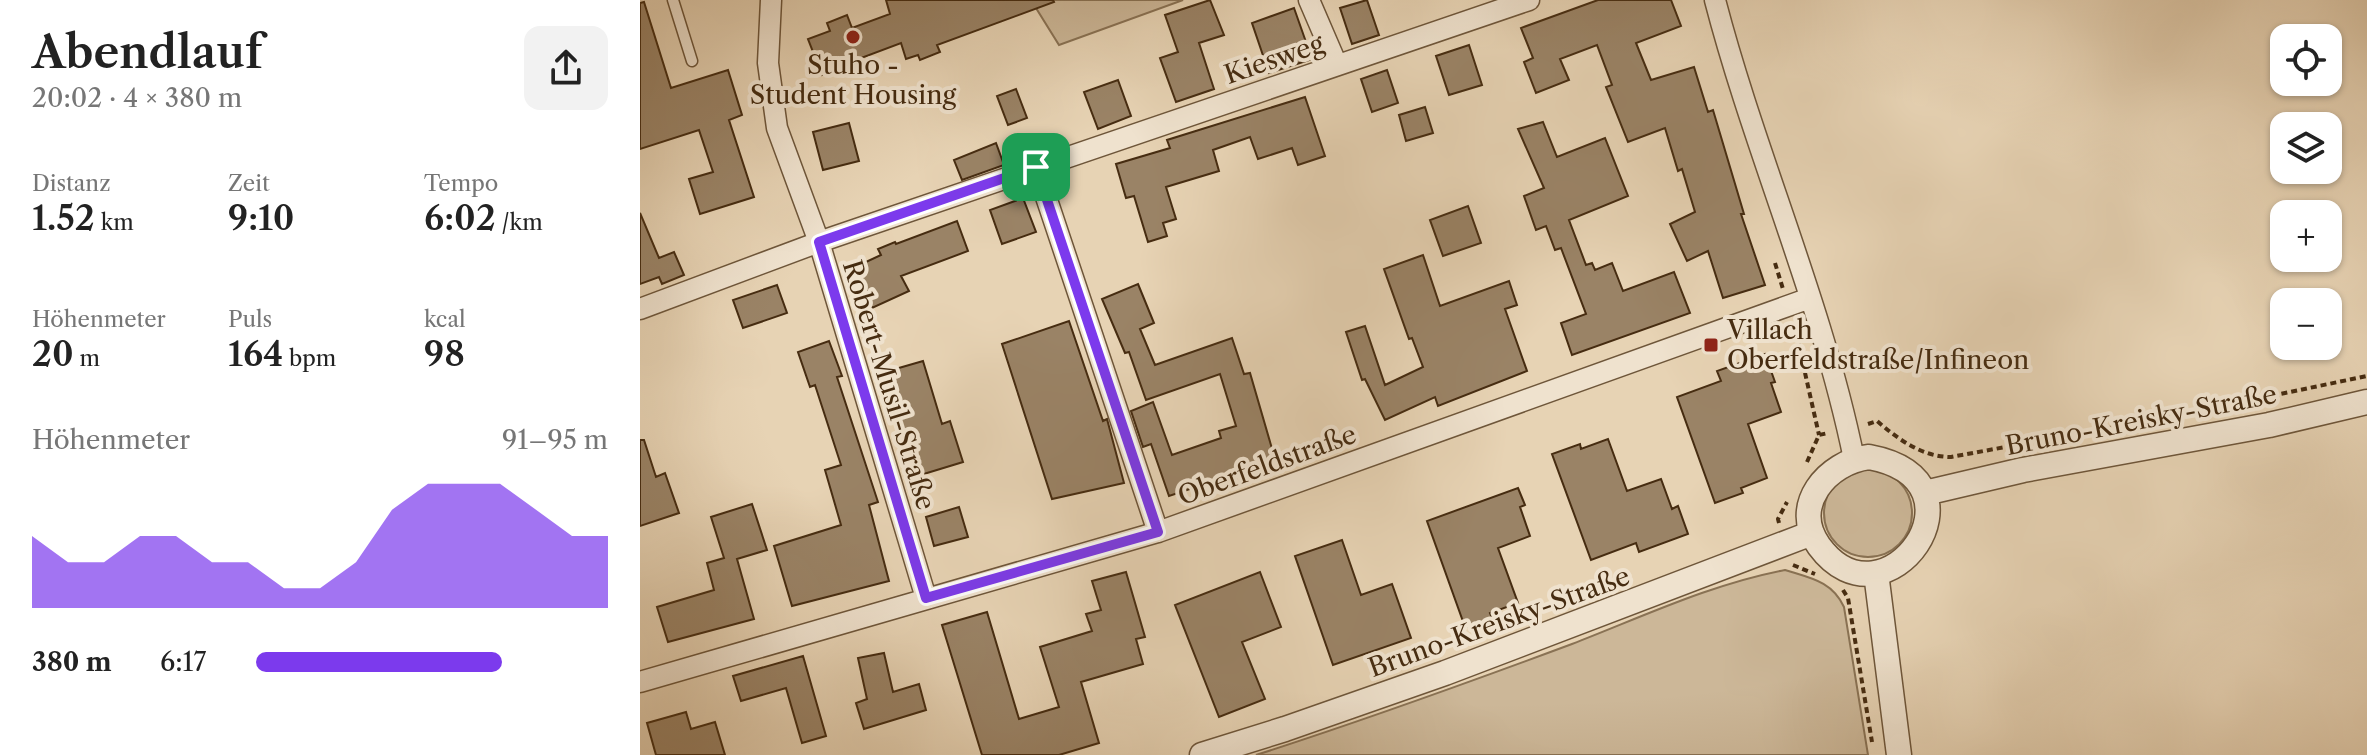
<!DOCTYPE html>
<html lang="de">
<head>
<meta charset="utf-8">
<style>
	body { margin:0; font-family:"Libre Caslon Text",serif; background:#f2f2f2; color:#222; height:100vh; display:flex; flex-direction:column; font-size:30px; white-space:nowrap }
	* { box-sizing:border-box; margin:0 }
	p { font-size:26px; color:#767676 }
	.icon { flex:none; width:44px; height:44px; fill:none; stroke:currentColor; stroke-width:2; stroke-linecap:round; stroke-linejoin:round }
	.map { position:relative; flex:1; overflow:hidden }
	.details { display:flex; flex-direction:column; background:#fff; width:640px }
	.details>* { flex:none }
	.fabs { position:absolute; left:1630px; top:24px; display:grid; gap:16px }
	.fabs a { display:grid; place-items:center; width:72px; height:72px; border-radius:16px; background:#fff; box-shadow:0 2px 6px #0004; font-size:40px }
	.pin { position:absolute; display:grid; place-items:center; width:68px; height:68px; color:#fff; margin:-34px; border-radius:16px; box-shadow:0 4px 12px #0006 }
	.round { display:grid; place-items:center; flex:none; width:84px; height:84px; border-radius:16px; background:#f2f2f2 }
	.head { display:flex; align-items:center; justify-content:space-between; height:136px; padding:0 32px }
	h1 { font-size:44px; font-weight:600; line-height:60px }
	.figures { display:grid; grid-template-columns:repeat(3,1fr); gap:12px; height:136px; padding:8px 32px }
	.figures div { display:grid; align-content:center }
	.figures b { font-size:34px; font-weight:600 }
	.figures small { font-size:22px; font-weight:400 }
	.figures p { font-size:22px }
	.chart { height:224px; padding:16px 32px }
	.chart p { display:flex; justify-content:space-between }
	.chart svg { width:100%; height:144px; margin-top:8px; fill:#7c3aed; opacity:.7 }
	ul { padding:0 32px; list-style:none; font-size:26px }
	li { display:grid; grid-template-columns:128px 96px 1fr; align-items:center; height:60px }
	li i { height:20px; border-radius:10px; background:#7c3aed }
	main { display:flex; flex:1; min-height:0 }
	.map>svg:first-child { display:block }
	.green { fill:#ccb798; stroke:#897254; stroke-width:2 }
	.building { fill:#9a8366; stroke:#462c11; stroke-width:2 }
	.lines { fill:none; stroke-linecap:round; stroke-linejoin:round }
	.service-casing { stroke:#6e563a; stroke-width:13 }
	.minor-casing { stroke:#6e563a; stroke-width:23 }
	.tertiary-casing { stroke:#6e563a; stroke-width:27 }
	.path { stroke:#462c11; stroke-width:4; stroke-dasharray:6 4; stroke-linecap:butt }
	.service { stroke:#efe2ce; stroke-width:10 }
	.minor { stroke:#efe2ce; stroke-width:20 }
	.tertiary { stroke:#efe2ce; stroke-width:24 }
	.route-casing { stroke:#fff; stroke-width:16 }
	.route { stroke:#7c3aed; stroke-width:10 }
	.poi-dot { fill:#8f2418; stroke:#efe2ce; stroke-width:3 }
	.labels { text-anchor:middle; stroke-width:8; stroke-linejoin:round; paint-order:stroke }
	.street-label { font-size:26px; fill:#462c11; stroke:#efe2ce }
	.poi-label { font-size:26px; fill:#462c11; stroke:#efe2ce }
</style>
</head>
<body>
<main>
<section class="details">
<div class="head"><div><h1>Abendlauf</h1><p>20:02 · 4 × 380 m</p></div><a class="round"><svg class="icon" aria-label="share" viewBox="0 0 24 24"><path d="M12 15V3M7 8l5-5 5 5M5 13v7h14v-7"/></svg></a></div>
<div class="figures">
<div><p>Distanz</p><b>1.52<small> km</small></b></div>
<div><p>Zeit</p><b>9:10</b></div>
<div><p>Tempo</p><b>6:02<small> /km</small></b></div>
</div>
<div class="figures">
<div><p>Höhenmeter</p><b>20<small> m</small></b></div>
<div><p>Puls</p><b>164<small> bpm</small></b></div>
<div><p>kcal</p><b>98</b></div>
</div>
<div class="chart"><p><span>Höhenmeter</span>91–95 m</p>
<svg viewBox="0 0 160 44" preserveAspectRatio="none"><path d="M0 44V22L10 30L20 30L30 22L40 22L50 30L60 30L70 38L80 38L90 30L100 14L110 6L120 6L130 6L140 14L150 22L160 22V44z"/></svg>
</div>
<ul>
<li><b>380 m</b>6:17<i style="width:70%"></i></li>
</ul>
</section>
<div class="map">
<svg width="1727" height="755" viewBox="0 0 1727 755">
	<rect width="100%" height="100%" fill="#e7d3b4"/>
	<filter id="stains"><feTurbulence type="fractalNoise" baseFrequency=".0025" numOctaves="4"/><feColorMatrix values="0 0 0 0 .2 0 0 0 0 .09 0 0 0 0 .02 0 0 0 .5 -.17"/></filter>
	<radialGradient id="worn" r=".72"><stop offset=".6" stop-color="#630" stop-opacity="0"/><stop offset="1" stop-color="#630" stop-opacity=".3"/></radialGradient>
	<path class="green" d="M391 0H543L419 45Z
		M1184 513a44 44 0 1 1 88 0a44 44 0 1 1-88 0Z
		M1145 570C1170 578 1192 581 1204 607L1228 755H616C722 721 827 683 932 644 1002 617 1071 584 1145 570Z"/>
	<path class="building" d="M246 0H413L414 2 297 45 300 52 280 60 278 55 266 59 261 43 221 58 225 67 204 74 202 68 182 75 168 39 190 31 187 23 207 15 212 28 250 14Z
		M570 0 584 35 559 43 574 89 536 102 520 58 538 52 525 15Z
		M727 0 739 35 712 44 700 8Z
		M958 0H1031L1041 26 996 43 1011 80 1054 67 1068 112 1073 110 1104 214H1101L1125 285 1083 298 1068 251 1047 261 1030 224 1055 212 1042 169 1038 171 1025 128 988 142 966 87 972 85 957 45 920 59 929 80 896 93 884 62 893 58 881 28Z
		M4 2 31 88 88 70 102 115 89 120 114 197 60 214 49 179 73 172 59 130 0 149V3Z
		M654 8 672 59 629 73 612 23Z
		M829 45 842 85 809 95 796 56Z
		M747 70 758 103 732 112 721 79Z
		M478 80 491 116 458 129 444 92Z
		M376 89 387 118 368 125 357 96Z
		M665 97 685 156 658 165 652 148 618 159 610 137 573 150 579 171 526 187 536 219 523 223 527 236 508 242 494 196 486 198 476 164 530 148 527 140Z
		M785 107 793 133 766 141 759 115Z
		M903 122 917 157 965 138 988 196 929 220 946 265 952 263 955 270 972 263 983 291 1034 272 1050 313 932 355 921 323 946 314 921 248 915 250 906 226 896 230 884 196 904 188 878 129Z
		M209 123 219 161 183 170 173 132Z
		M356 143 364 165 322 180 314 160Z
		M383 198 396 232 362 244 350 210Z
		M828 206 841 243 803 256 790 220Z
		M0 213 19 258 34 252 44 275 22 284 19 277 0 284Z
		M317 221 328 251 261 276 269 291 232 308 213 268 241 255 238 249 255 242 256 244Z
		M783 255 800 306 869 281 877 305 865 309 887 371 798 406 795 397 745 420 725 379 722 380 706 332 725 326 745 385 783 367 772 338 769 339 744 269Z
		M498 284 514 323 500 329 515 365 592 338 604 374 610 373 635 459 578 476 580 479 529 496 511 444 503 447 491 411 513 402 532 455 581 438 579 431 596 426 580 374 506 400 489 352 485 353 462 299Z
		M137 285 147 313 103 328 93 300Z
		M429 321 463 421 467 419 484 483 412 499 362 344Z
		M189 341 202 376 197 377 238 502 229 505 249 581 152 606 134 546 201 525 185 470 201 465 175 385 170 387 158 352Z
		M1125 354 1135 382 1131 383 1141 412 1108 424 1127 478 1101 488 1103 493 1075 503 1037 397 1081 381 1077 371Z
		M283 361 302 424 310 421 323 462 274 477 245 372Z
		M968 439 987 491 1021 479 1032 509 1038 506 1048 534 999 552 996 543 951 560 912 454 940 444 941 449Z
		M0 440H4L16 477 25 473 39 513 0 526Z
		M878 488 885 505 880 507 890 536 858 548 878 603 850 613 852 618 825 627 787 521Z
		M112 504 127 550 97 559 114 619 28 642 17 607 74 590 67 563 84 558 71 517Z
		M319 507 328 537 294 546 286 517Z
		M702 540 721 595 752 584 771 638 693 665 655 556Z
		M486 572 505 637 496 639 503 664 441 682 459 743 419 755H342L302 625 347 612 379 719 419 707 400 647 452 631 446 614 461 610 452 581Z
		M620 572 641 627 602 642 625 699 579 717 535 605Z
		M244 653 253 692 279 684 286 710 224 729 216 703 227 699 218 658Z
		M163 656 186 736 162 743 146 688 101 701 93 676Z
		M46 712 51 729 75 722 85 755H16L7 723Z"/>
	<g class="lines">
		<g class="service-casing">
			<path id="service" d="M33 0 52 61"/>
		</g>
		<g class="minor-casing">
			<path id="minor" d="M131 0 128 63 137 128 179 242 286 598
				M669 0 697 65
				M1075 0C1115 154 1182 302 1214 459
				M396 167 518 532
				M0 309 179 242 889 0
				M0 682 518 532 1170 298"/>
		</g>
		<g class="tertiary-casing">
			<path id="tertiary" d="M1229 457C1357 481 1245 636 1179 546 1150 506 1187 462 1229 457Z
				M1285 493 1383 470 1629 425 1727 402
				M1236 573 1259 755
				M562 755 645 729 805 673 1172 533"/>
		</g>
		<path class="path" d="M1135 263 1143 289
			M1154 324 1179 435
			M1228 424 1237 421C1258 439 1282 457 1311 457L1534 416 1727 376
			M1167 462 1179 435 1188 433
			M1139 523 1138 519 1147 502
			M1153 565 1175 574
			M1203 590 1208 598 1232 742"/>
		<use href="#service" class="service"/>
		<use href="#minor" class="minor"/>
		<use href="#tertiary" class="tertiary"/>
	</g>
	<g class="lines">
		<g class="route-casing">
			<path id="route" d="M396 167 518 532 286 598 179 242Z"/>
		</g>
		<use href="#route" class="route"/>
	</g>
	<g class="poi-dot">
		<circle cx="213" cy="37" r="8"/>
		<rect x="1063" y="337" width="16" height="16" rx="4"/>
	</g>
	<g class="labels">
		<g class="street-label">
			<text transform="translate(634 59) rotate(-19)" y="9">Kiesweg</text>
			<text transform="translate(249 385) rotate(73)" y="9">Robert-Musil-Straße</text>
			<text transform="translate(1501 420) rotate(-11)" y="9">Bruno-Kreisky-Straße</text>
			<text transform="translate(627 465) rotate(-20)" y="9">Oberfeldstraße</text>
			<text transform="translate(859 622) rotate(-20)" y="9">Bruno-Kreisky-Straße</text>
		</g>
		<g class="poi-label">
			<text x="213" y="74">Stuho -<tspan x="213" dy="30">Student Housing</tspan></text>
			<text x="1087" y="339" text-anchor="start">Villach<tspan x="1087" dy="30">Oberfeldstraße/Infineon</tspan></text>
		</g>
	</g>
	<rect width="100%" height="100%" filter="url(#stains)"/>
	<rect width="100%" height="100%" fill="url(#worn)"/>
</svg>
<div class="fabs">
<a><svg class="icon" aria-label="locate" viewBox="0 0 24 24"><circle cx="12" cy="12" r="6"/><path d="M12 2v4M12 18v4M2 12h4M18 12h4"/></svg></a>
<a><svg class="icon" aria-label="layers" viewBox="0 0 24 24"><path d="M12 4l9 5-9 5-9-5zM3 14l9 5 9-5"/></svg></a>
<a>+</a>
<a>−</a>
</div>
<div class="pin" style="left:396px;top:167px;background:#1e9e55"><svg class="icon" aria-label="arrive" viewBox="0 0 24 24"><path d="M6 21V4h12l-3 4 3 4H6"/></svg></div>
</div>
</main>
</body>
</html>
